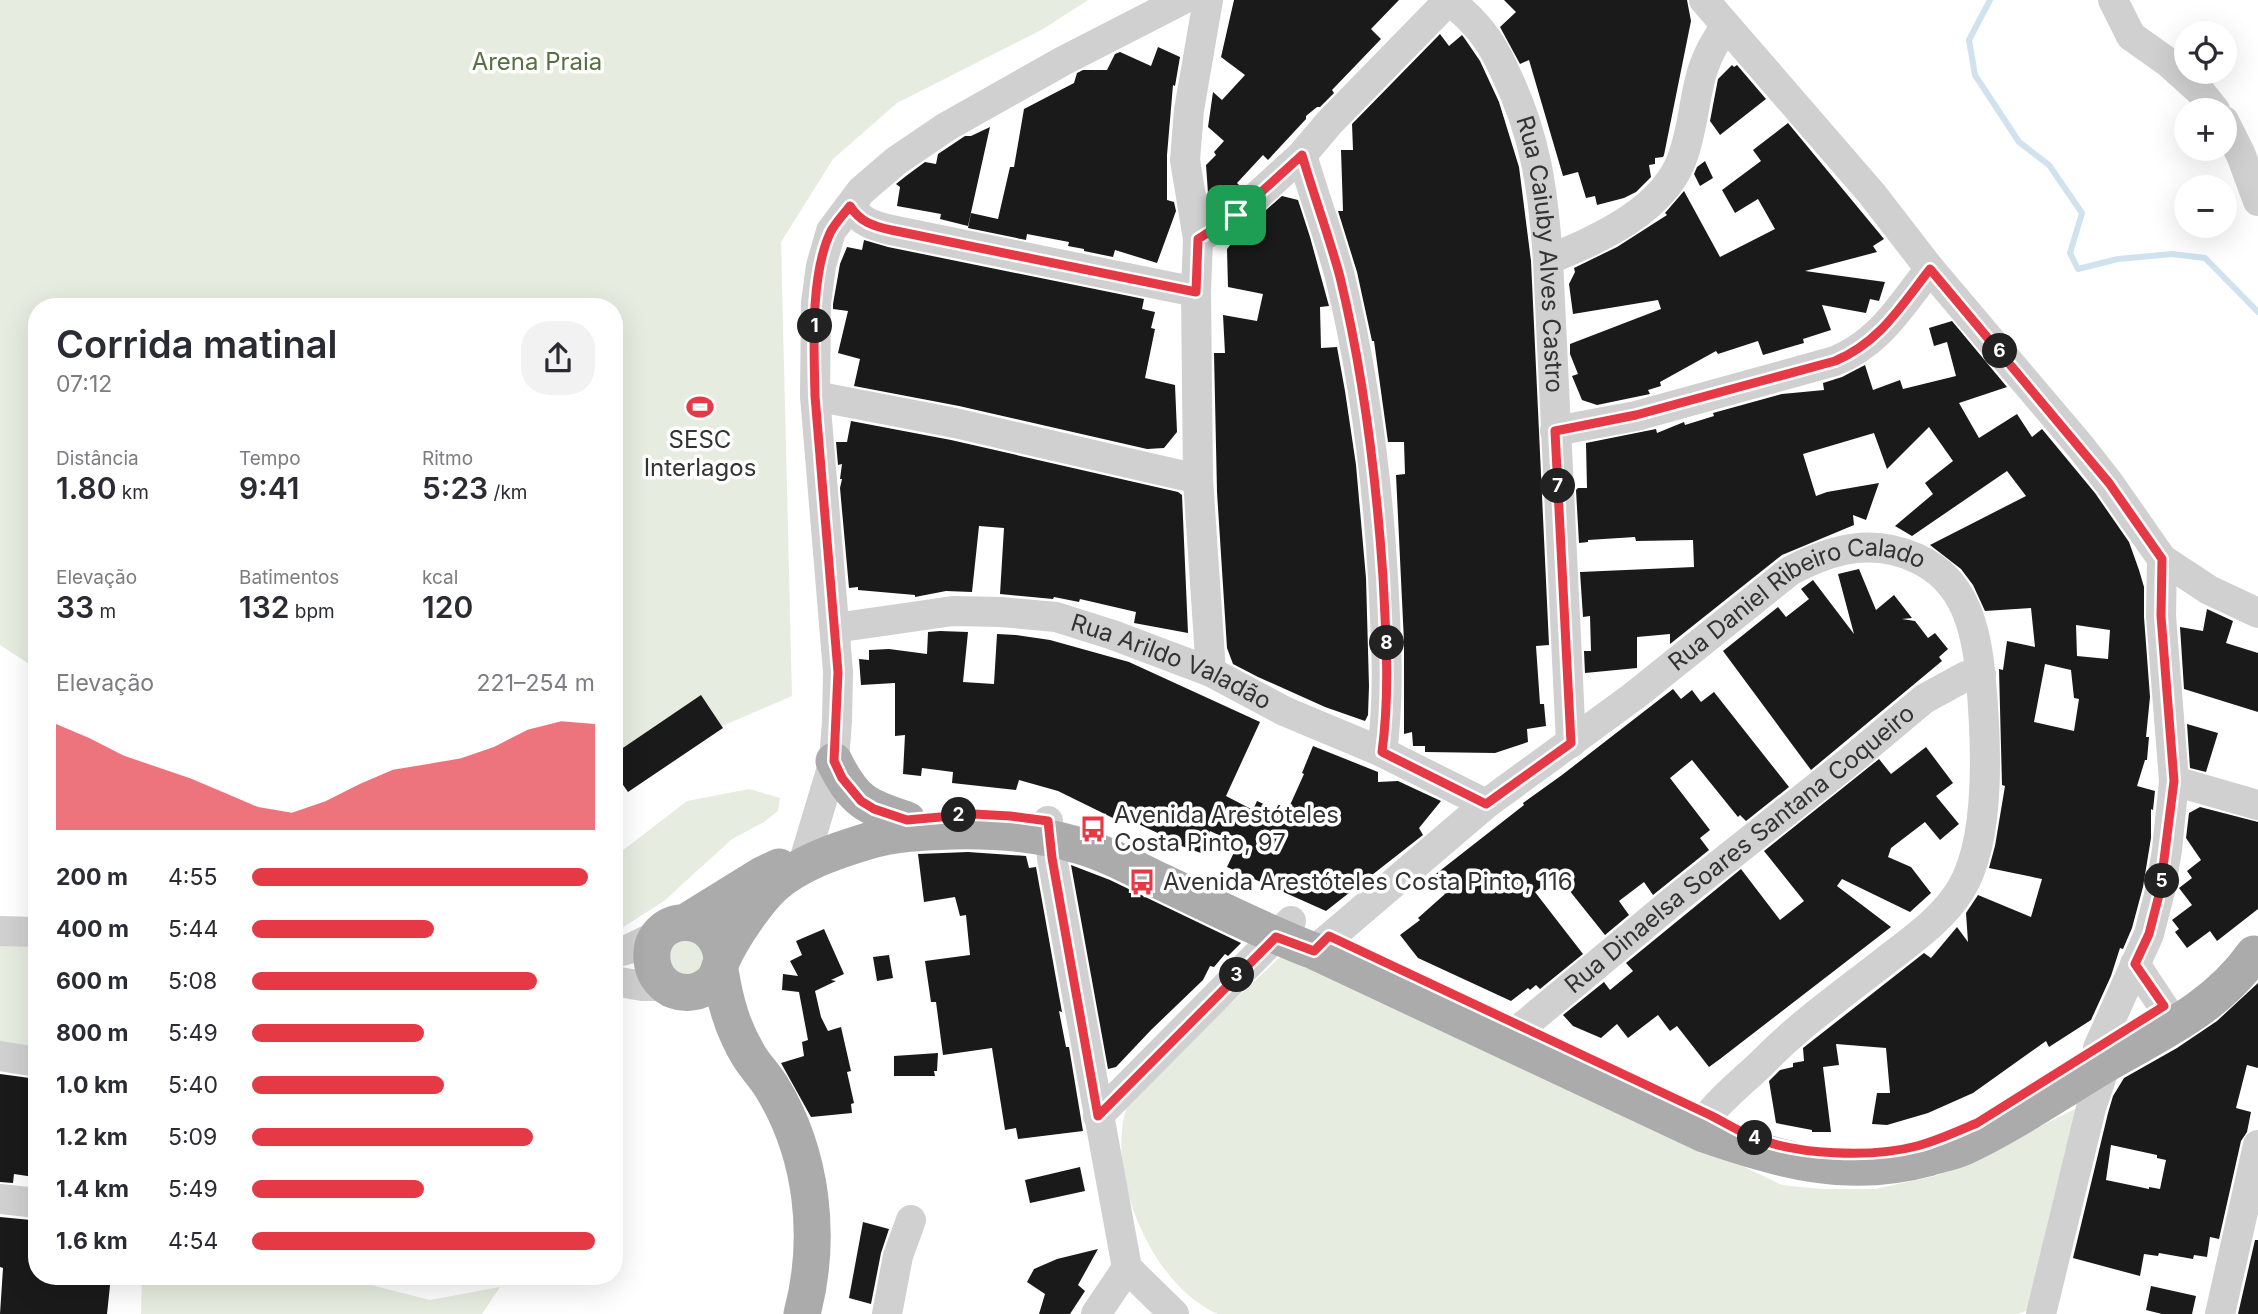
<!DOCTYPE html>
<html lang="pt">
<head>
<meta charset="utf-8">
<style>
	body { margin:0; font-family:Inter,sans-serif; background:#f2f2f3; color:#2b2b33; height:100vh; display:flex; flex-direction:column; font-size:26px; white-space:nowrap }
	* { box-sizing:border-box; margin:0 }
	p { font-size:23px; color:#7c7c81 }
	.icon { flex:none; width:38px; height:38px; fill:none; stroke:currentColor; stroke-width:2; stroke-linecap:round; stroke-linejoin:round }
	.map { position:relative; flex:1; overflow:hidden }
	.details { position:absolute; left:28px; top:298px; width:595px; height:987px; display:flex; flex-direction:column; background:#fff; border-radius:28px; box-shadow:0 7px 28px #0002 }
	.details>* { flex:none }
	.controls { position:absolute; left:2174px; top:21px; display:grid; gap:14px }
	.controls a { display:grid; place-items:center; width:63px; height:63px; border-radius:50%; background:#fff; box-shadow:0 7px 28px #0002; font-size:35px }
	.pin { position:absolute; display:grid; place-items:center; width:60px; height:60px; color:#fff; margin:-30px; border-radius:14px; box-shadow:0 4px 10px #0006 }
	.km { position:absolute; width:35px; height:35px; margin:-18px; border-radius:50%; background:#222; color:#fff; font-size:19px; line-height:35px; text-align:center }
	.round { display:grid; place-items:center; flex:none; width:74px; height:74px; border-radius:28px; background:#f2f2f3 }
	.summary { display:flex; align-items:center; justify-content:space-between; height:119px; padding:0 28px }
	h1 { font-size:38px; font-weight:600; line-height:52px }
	.stats { display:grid; grid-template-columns:repeat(3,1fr); gap:10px; height:119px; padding:7px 28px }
	.stats div { display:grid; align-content:center }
	.stats b { font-size:30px; font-weight:600 }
	.stats small { font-size:19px; font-weight:400 }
	.stats p { font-size:19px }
	.chart { height:196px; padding:14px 28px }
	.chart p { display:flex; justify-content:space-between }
	.chart svg { width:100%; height:126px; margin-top:7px; fill:#e63946; opacity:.7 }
	ul { padding:0 28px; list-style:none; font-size:23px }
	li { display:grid; grid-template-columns:112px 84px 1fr; align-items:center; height:52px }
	li i { height:18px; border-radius:9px; background:#e63946 }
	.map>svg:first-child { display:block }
	.green { fill:#e6ecdf }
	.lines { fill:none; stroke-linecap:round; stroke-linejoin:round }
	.stream { stroke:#cfe2ee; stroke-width:6 }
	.building { fill:#1a1a1a; fill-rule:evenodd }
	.minor { stroke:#d0d0d0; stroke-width:30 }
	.major { stroke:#ababab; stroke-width:37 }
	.route-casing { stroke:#fff; stroke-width:14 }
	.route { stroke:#e63946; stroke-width:9 }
	.labels { text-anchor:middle; stroke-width:7; stroke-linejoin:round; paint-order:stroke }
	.park-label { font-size:24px; fill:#56703f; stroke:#fff }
	.street-label { font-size:24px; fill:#333; stroke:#fff }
	.poi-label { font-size:24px; fill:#333; stroke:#fff; text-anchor:start }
</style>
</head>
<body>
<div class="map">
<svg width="2258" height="1314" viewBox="0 0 2258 1314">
	<rect width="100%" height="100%" fill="#fff"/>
	<path class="green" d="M0 0H1088L1043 29 897 103 833 159 781 242 792 696 706 733 614 785V306H37V669L0 645Z
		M749 789 780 798 778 811 764 822 732 839 664 901 614 933V861L622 851 687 801Z
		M684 929 713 964 677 981 663 944Z
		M0 942 37 943V1055L0 1050Z
		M1290 951 1782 1185 1821 1189H1875L1935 1176 1976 1161 2002 1145 2077 1108 2033 1308 2018 1314H1218C1152 1286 1106 1176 1126 1109L1209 1024 1278 959Z
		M142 1276H355L367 1284 430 1300 500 1287 482 1314H141Z"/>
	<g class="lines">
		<path class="stream" d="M1990 0 1969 40 1975 75 2019 142 2049 165 2082 213 2070 253 2078 269 2118 259 2172 254 2205 258 2258 312"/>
	</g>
	<path class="building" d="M1234 0H1399L1371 29 1381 39 1332 90 1334 93 1320 107H1317L1306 116V119L1268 160 1263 155 1237 183 1241 187 1230 197 1219 198 1208 193 1206 165 1216 155 1214 152 1224 141 1208 127 1213 92 1222 100 1245 75 1221 57Z
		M1504 0H1687L1691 21 1664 155 1663 157 1655 158V164L1649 165 1651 177 1636 192 1624 198 1597 205 1595 196 1586 198 1578 172 1563 176 1529 60 1520 64 1500 27 1516 12Z
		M1440 34 1449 46 1462 35 1465 39 1480 61 1499 102 1519 167 1531 261 1549 645 1536 646 1540 704H1544L1546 726 1527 729 1528 742 1495 753 1425 752V746H1413L1412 732 1404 734V642L1396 475 1405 474 1404 442H1388L1374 341H1372L1357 272 1338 211H1343L1341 150H1353L1352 124Z
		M1158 47 1180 57 1175 86 1173 85 1167 155V200L1174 202 1176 211 1157 263 1115 250 1113 257 1084 251V249L1068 246 1069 242 1027 234 1026 240 968 228 971 213 998 219 1010 167H1014L1024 109 1074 83 1077 73 1083 70H1107L1115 54 1120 52 1151 66Z
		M1732 65 1734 67 1737 65 1766 99 1720 135 1710 121 1718 79Z
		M1788 123 1884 239 1873 246 1877 252 1805 271 1885 282 1879 301 1870 299 1866 313 1822 305 1831 330 1803 339 1804 343 1763 355 1758 341 1718 354 1716 351 1660 382 1661 386 1648 390 1650 394 1597 405 1582 400 1572 376 1578 374 1570 354V344L1661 309 1658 300 1573 314 1569 284 1575 272 1574 268 1617 247 1667 215 1665 213 1684 191 1720 257 1775 229 1758 199 1735 213 1722 190 1761 161 1753 150Z
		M990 127 968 226 940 219 941 214 897 206 900 187 896 184 906 176 925 162 936 164 938 154 965 136H971Z
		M1705 161 1713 178 1700 186 1694 174 1697 167Z
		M1282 196 1298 200 1310 237 1329 306 1320 307 1321 348 1337 347 1345 391 1356 465 1366 578 1369 686 1368 715 1365 721 1325 707 1258 677 1233 664 1227 648 1217 492 1214 353H1225L1223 315 1257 321 1263 294 1228 287 1227 249 1239 234Z
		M864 240 888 247 1144 299 1142 309 1155 312 1151 328 1155 329 1145 378 1175 385 1177 432 1164 448 1147 449 959 406 854 386 860 359 838 353 848 311 833 309V304L840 264 847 247 862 250Z
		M1952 321 2007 387 1959 403 1979 438 2017 414 2032 437 2042 429 2095 493 2129 542 2139 570 2144 587V617L2150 697 2146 737H2149L2147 760H2145L2137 786 2155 791 2153 810 2151 809V838L2143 887 2132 928 2123 949 2120 948 2111 976 2091 1020 2049 1047 2046 1041 1973 1093 1928 1113 1887 1125 1872 1124 1877 1093H1890L1886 1048 1836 1044 1839 1065 1823 1067 1831 1132H1812V1130L1776 1123 1769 1081 1780 1070 1793 1067V1063L1804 1061 1803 1048 1924 953 1931 958 1957 927 1968 942 1966 913 1978 895 2031 917 2042 879 1989 868 1995 846 2005 786 2002 785 1999 669 2003 670 2007 641 2035 647 2031 608 1985 611 1973 585 1961 569 1930 545 2026 496 2007 471 1912 536 1895 526 1933 494 1925 483 1953 461 1929 427 1887 469 1874 433 1803 454 1816 496 1827 492 1879 483 1866 520 1853 515 1854 525 1782 555 1670 644V634L1637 637V668L1585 673 1584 651H1591L1590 616 1583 617 1580 572 1694 567 1693 540 1636 541 1635 537 1588 540V542L1579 543 1576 490 1578 488H1587L1586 443 1656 429 1657 433 1684 422 1685 425 1714 416 1713 413 1782 394 1824 390 1823 383 1842 377 1865 365 1873 390 1900 380 1903 389 1956 376 1947 342 1934 346 1929 328ZM2076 625 2110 630 2108 659 2077 656ZM2045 664 2071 670 2074 698 2079 699 2074 731 2034 722Z
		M851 421 951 440 1178 492 1182 495 1188 633 1134 623 1136 612 1080 599 1079 602 1054 597 1053 599 1000 594 1004 528 979 526 972 592 946 591 915 597V595L858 590V587L849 588 840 488 842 479H840L842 464 838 465 836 442H847Z
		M1859 569 1876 610 1894 595 1912 618 1902 619 1915 621 1928 638 1935 633 1948 649 1939 657 1942 661 1811 770 1723 651 1778 607 1786 617 1809 599 1801 589 1813 580 1854 634 1838 574Z
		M2207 609 2233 621 2226 643 2258 653V712L2184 689 2180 627 2203 631Z
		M940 631 968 632 963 682 994 684 997 634 1016 635 1050 640 1129 662 1260 722 1226 796 1253 810 1257 801 1286 814 1304 774 1302 773 1313 746 1378 772V782L1398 781 1441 801 1419 828 1423 835 1326 911 1227 867 1238 844 1210 831 1201 853 1173 843 1161 837 1162 835 1121 816 1119 821 1058 791 1019 780 1016 790 952 783 953 772 922 768 921 776 903 774 905 735 895 736V683L861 685 859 659 869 660V650L889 649 927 654 928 632Z
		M1673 689 1681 699 1692 690 1701 702 1714 692 1789 787 1746 821 1740 815 1738 817 1692 760 1670 778 1710 830 1700 838 1709 850 1653 895 1644 882 1619 901 1629 915 1605 935 1557 875 1535 892 1583 954 1540 989 1536 985 1530 990 1528 988 1511 1001 1418 958 1400 935 1420 920 1418 918 1445 894 1432 877 1524 805 1523 803 1562 775Z
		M701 695 723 728 628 792 614 772V754Z
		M2187 724 2218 733 2206 772 2190 768Z
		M1926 747 1953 783 1936 796 1959 824 1940 840 1925 822 1891 848 1888 857 1911 867 1931 893 1910 912 1842 879 1837 886 1891 927 1720 1059 1709 1067 1677 1026 1670 1031 1658 1015 1628 1038 1617 1024 1601 1038 1573 1026 1563 1015 1604 982 1610 990 1633 971 1626 963 1741 869 1780 920 1804 901 1764 851 1879 759 1891 774Z
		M2200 807 2258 822V909L2217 941 2210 931 2187 948 2175 932 2179 929 2172 920 2192 905 2179 888 2192 878 2187 871 2201 860 2186 838 2189 813Z
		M968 852 1026 856 1029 868 1036 867 1062 1012 1059 1011 1066 1047H1069L1083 1131 1018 1139 1016 1128 1005 1130 992 1048 943 1055 936 1002H931L925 961 970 955 966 915 960 916 955 897 924 902 918 854Z
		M1071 865 1110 880 1241 943 1228 956 1225 954 1214 967 1210 966 1203 980 1151 1030 1116 1067 1108 1069Z
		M824 929 844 974 831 980 836 981 815 991 821 1017 828 1031 841 1027 851 1071 847 1072 854 1103 851 1104 852 1113 811 1117 781 1063 804 1056 802 1042 808 1040 799 992 782 990 783 974 798 976 790 961 802 955 796 941Z
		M889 955 893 978 877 981 873 957Z
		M2258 983V1068L2247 1065 2236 1108 2251 1112 2247 1132 2241 1141 2219 1239 2210 1237 2207 1257 2194 1255 2193 1259 2159 1253 2158 1256 2144 1254 2140 1276 2073 1258 2108 1113 2113 1096 2124 1078 2177 1048 2217 1021ZM2111 1145 2157 1155V1158L2166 1160 2160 1189 2149 1187V1189L2106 1180Z
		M938 1053 937 1071H934L935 1076H894V1056Z
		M0 1074 37 1079V1156L34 1177 14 1174 13 1183 0 1182Z
		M1080 1167 1085 1191 1030 1203 1025 1180Z
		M0 1217 31 1220 29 1233H37V1276H111L107 1314H0L3 1268 0 1267Z
		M863 1222 889 1229 881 1253 871 1304 849 1298Z
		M2255 1240H2258V1314H2238Z
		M1098 1249 1078 1285 1085 1291 1070 1314H1039L1045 1294 1027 1282 1034 1269 1057 1259Z
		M2151 1286 2196 1296 2192 1314H2162L2146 1310Z"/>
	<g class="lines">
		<g class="minor">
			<path d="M1208 0 1189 110 1185 160 1198 239 1196 292 1198 479 1211 672"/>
			<path id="s1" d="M1449 0C1457 7 1466 14 1473 22 1487 36 1497 54 1505 72 1536 136 1543 189 1548 260L1571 743"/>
			<path d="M1704 0 1872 194 1930 269 2080 446 2109 483 2162 559 2209 590 2258 613"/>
			<path d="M2113 0 2131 36 2169 63 2199 90 2215 110"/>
			<path d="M2224 121 2241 155 2258 201"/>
			<path d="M1302 155C1314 196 1329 236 1340 277 1364 376 1377 475 1383 577 1386 636 1390 693 1382 752"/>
			<path d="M850 206C861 222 873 226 891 230L1196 292"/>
			<path d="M1198 239 1236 215 1302 155 1329 123 1449 0"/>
			<path d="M1548 260C1598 239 1667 210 1684 153 1700 103 1691 73 1726 26"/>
			<path d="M815 396 955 423 1198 479"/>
			<path d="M1555 431 1636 416 1835 361C1881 342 1900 306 1930 269"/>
			<path id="s2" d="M835 628 953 611 1001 612 1056 617 1113 635 1211 672 1284 711 1382 752 1486 804"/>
			<path d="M2174 781 2258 805"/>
			<path d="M1048 821 1052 858 1127 1268 1174 1314"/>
			<path d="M806 854 834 761 837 721 838 672 815 396 816 303 821 266 831 231 861 191 896 161 946 127 1063 61 1182 0"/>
			<path d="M0 931 37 932"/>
			<path id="s3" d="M1314 951 1486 804 1634 696 1790 571C1831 549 1872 538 1916 558 1966 580 1977 631 1981 681 1986 738 1992 838 1961 889 1943 919 1912 940 1885 961 1843 994 1800 1024 1763 1062 1750 1075 1719 1100 1710 1114 1707 1120 1706 1128 1704 1134"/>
			<path d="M614 953 629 949 660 934"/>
			<path d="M2135 964 2176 1026"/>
			<path d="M614 981 642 986H666"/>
			<path id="s4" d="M1512 1044 1522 1027 1672 902 1850 761 1924 699 1966 676 1981 674"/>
			<path d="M2098 1048 2149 934 2160 891 2167 850 2174 781 2161 616 2162 559"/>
			<path d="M0 1056 37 1062"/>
			<path d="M1098 1116 1291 921"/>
			<path d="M0 1199 37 1203"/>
			<path d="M887 1314 898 1256 911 1220"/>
			<path d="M1096 1314 1127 1268"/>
			<path d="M2041 1314 2091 1108 2106 1064V1053"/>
			<path d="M2220 1314 2258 1145"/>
		</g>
		<path class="major" d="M834 761C854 802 866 806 907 820
			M686 922 762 875 779 867
			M722 960C719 908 648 912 652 960 653 972 660 983 671 989 685 995 700 993 711 983 718 977 719 969 722 960 731 939 756 902 773 886 799 863 835 851 868 841 895 833 924 832 952 831 994 830 1037 833 1077 845 1106 853 1133 868 1160 881 1211 905 1261 931 1314 951L1704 1134C1780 1160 1848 1180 1928 1158 1939 1154 1953 1152 1964 1147 2011 1125 2061 1091 2106 1064 2161 1032 2216 1008 2254 954
			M720 970C725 1001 732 1028 749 1056 755 1066 764 1075 771 1086 813 1154 822 1238 802 1314"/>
	</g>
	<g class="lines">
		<g class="route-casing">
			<path id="route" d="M1302 155C1314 196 1329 236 1340 277 1364 376 1376 475 1383 577 1386 636 1390 693 1382 752L1486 804 1571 743 1555 431 1636 415 1835 361C1880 342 1901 306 1930 269L2109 483 2162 559 2161 616 2174 781 2160 891 2149 934 2135 964 2164 1006 1977 1123C1958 1131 1937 1141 1917 1146 1871 1158 1797 1155 1753 1137 1738 1131 1724 1122 1710 1115L1329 936 1314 951 1276 937 1098 1116 1052 858 1048 821 1010 816 974 814 907 820 874 809 861 801 842 778 834 761 838 672 815 396C814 348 810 277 830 233 835 223 844 214 850 206 860 222 873 226 891 230L1196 292 1198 239 1236 215Z"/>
		</g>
		<use href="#route" class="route"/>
	</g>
	<defs>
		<g id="stadium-bare" transform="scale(2.1)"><path d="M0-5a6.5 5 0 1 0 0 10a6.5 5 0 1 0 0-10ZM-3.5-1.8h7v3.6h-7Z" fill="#e63946" stroke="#fff" stroke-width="2.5" paint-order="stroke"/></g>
		<g id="bus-bare" transform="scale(2.1)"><path d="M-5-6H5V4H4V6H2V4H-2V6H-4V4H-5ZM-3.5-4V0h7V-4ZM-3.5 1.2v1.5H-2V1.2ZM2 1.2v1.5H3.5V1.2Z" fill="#e63946" stroke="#fff" stroke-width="2.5" paint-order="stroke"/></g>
	</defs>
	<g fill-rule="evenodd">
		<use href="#stadium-bare" x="700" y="407"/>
		<use href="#bus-bare" x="1093" y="829"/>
		<use href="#bus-bare" x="1142" y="882"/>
	</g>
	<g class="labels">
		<g class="park-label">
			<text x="537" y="70">Arena Praia</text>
		</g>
		<g class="street-label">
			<text dy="8" stroke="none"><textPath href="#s1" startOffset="280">Rua Caiuby Alves Castro</textPath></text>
			<text dy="8" stroke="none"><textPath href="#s3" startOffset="604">Rua Daniel Ribeiro Calado</textPath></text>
			<text dy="8" stroke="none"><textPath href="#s2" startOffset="346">Rua Arildo Valadão</textPath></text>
			<text dy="8" stroke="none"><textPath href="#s4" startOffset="301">Rua Dinaelsa Soares Santana Coqueiro</textPath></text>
		</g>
		<g class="poi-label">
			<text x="700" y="448" text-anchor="middle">SESC<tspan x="700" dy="28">Interlagos</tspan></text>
			<text x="1114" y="823">Avenida Arestóteles<tspan x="1114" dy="28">Costa Pinto, 97</tspan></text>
			<text x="1163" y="890">Avenida Arestóteles Costa Pinto, 116</text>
		</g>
	</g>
</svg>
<div class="controls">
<a><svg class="icon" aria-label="locate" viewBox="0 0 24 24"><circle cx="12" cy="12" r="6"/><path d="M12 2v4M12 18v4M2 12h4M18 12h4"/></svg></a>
<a>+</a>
<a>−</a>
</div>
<div class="pin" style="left:1236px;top:215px;background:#1e9e55"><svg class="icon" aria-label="arrive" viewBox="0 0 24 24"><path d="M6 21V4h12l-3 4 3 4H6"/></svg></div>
<b class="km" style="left:815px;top:326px">1</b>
<b class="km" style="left:959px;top:815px">2</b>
<b class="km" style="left:1237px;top:975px">3</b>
<b class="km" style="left:1755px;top:1138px">4</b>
<b class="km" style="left:2162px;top:881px">5</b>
<b class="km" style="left:2000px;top:351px">6</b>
<b class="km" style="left:1558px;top:486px">7</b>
<b class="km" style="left:1387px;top:643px">8</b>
<section class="details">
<div class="summary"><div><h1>Corrida matinal</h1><p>07:12</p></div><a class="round"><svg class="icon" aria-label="share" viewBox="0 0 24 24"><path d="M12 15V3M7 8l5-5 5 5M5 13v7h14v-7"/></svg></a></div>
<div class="stats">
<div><p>Distância</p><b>1.80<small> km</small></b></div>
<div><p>Tempo</p><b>9:41</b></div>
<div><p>Ritmo</p><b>5:23<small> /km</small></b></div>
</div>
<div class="stats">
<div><p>Elevação</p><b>33<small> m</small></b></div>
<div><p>Batimentos</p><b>132<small> bpm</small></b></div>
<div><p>kcal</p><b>120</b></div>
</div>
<div class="chart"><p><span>Elevação</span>221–254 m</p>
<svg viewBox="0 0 160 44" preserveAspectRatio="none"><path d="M0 44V7L10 12L20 18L30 22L40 26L50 31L60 36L70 38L80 34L90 28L100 23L110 21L120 19L130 15L140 9L150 6L160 7V44z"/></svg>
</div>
<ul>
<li><b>200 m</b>4:55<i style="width:98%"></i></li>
<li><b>400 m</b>5:44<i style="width:53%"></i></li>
<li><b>600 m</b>5:08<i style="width:83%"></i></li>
<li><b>800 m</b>5:49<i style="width:50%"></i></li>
<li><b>1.0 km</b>5:40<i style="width:56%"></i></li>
<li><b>1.2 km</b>5:09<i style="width:82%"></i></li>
<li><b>1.4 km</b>5:49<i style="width:50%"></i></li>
<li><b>1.6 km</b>4:54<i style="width:100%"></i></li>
</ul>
</section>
</div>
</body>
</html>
